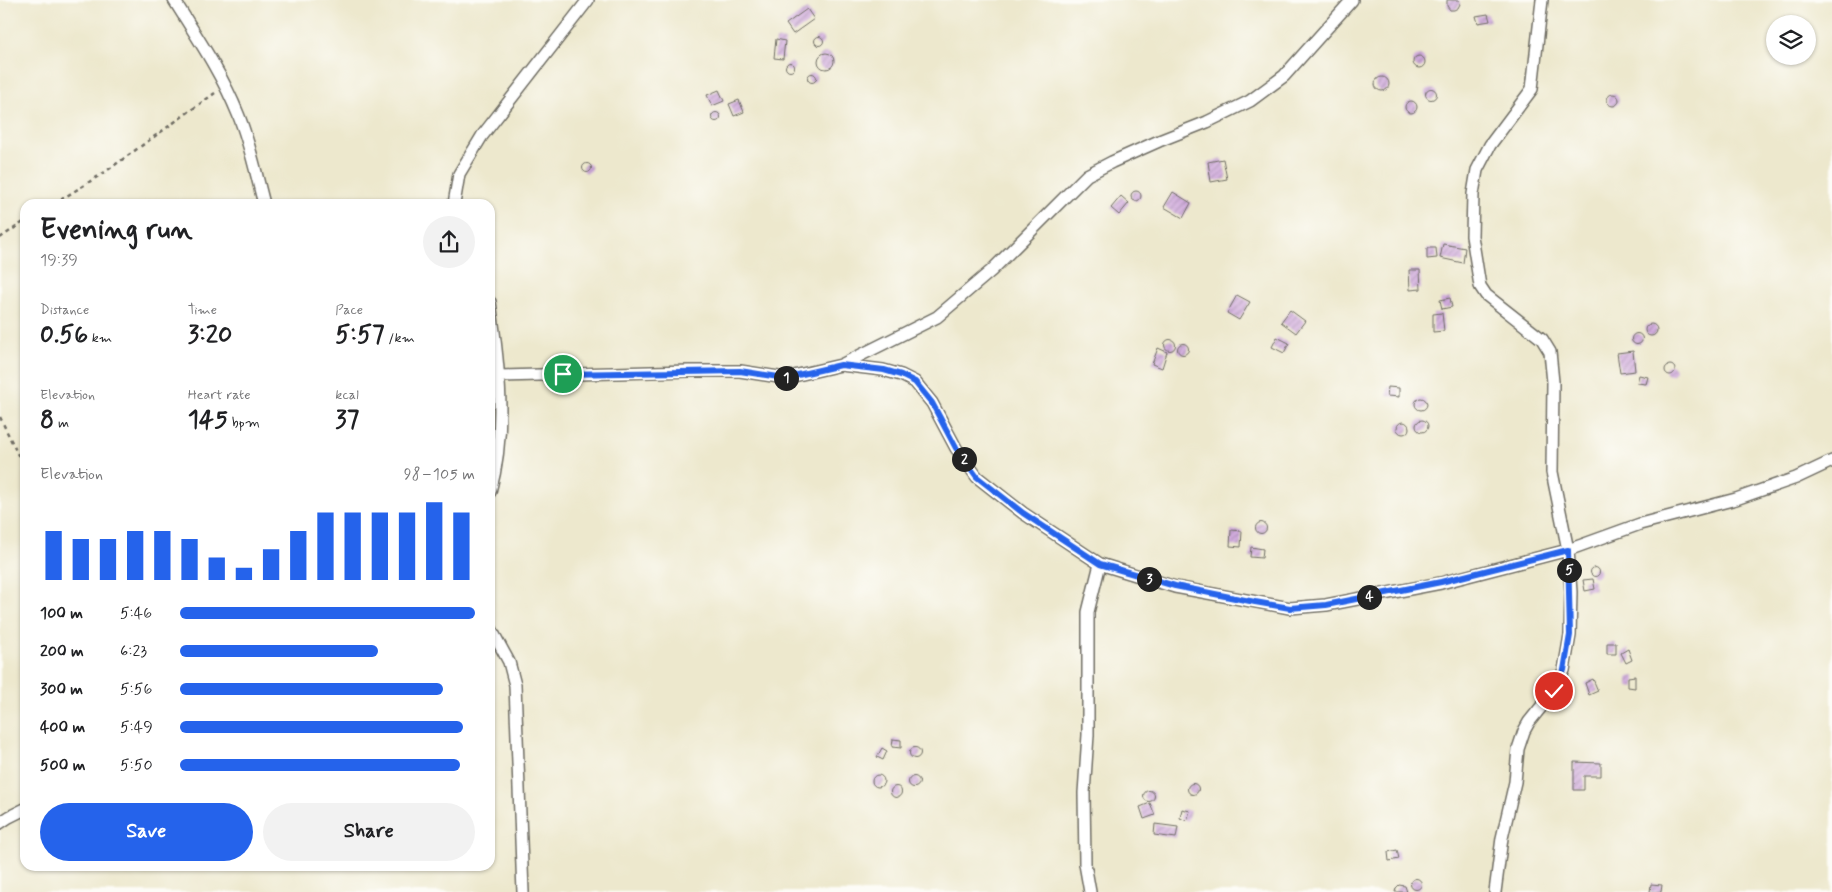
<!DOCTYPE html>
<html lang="en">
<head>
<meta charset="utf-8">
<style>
	body { margin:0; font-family:Mynerve,sans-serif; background:#f2f2f2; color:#202124; height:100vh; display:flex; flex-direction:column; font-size:19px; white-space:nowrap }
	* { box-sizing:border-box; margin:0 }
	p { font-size:16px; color:#757577 }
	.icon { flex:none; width:28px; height:28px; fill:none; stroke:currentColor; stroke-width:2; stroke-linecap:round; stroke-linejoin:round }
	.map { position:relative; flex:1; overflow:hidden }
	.panel { position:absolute; left:20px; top:199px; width:475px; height:672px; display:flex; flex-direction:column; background:#fff; border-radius:15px; box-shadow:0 1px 4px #0004 }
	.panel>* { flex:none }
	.buttons { position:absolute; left:1766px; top:15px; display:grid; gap:10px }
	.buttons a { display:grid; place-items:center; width:50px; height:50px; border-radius:50%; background:#fff; box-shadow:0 1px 4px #0004; font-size:25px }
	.pin { position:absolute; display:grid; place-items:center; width:42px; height:42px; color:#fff; margin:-21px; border:2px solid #fff; border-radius:50%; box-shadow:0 1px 5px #0007 }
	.km { position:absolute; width:25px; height:25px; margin:-12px; border-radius:50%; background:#222; color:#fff; font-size:14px; line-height:25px; text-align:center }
	.round { display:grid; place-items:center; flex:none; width:52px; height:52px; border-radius:26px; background:#f2f2f2 }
	.overview { display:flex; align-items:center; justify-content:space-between; height:85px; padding:0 20px }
	h1 { font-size:28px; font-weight:700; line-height:38px }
	.figures { display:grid; grid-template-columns:repeat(3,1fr); gap:8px; height:85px; padding:5px 20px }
	.figures div { display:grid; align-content:center }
	.figures b { font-size:25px; font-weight:700 }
	.figures small { font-size:14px; font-weight:400 }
	.figures p { font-size:14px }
	.chart { height:140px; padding:10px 20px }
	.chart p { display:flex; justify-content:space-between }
	.chart svg { width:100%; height:90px; margin-top:5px; stroke:#2563eb; stroke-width:6 }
	.cta { display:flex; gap:10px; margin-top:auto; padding:10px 20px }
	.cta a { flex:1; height:58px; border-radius:30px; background:#2563eb; color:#fff; font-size:20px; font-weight:700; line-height:58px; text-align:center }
	.cta a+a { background:#f2f2f2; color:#202124 }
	ul { padding:0 20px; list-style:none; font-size:16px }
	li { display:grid; grid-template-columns:80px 60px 1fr; align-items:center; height:38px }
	li i { height:12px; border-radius:6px; background:#2563eb }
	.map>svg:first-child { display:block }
	.building { fill:url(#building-hatch) }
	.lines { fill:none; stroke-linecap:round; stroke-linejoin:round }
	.minor-casing { stroke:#6f6d64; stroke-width:14 }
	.path { stroke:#6f6d64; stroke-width:2.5; stroke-dasharray:4 4; stroke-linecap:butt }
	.minor { stroke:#fff; stroke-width:11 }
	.route-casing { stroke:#fff; stroke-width:10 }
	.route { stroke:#2563eb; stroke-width:6 }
</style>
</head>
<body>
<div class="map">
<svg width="1832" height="892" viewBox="0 0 1832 892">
	<defs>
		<pattern id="building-hatch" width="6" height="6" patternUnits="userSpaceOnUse" patternTransform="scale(1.25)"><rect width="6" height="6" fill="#d0aadc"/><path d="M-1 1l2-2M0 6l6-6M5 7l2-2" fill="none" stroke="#a98bb3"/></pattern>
	</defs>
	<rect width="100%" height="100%" fill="#fdfcf7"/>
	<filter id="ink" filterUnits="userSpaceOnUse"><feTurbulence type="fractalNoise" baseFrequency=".02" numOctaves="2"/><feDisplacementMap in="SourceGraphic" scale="10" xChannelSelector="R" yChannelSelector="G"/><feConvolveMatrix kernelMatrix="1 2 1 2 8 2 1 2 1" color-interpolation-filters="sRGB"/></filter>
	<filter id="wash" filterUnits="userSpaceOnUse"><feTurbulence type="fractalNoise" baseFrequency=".0096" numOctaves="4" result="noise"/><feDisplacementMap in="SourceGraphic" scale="20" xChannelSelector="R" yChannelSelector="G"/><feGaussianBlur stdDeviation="1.12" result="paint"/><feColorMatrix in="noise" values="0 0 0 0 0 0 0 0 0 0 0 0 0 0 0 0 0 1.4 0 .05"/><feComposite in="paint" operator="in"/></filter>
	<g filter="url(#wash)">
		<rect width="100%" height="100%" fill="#ede8cd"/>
		<g id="blocks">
			<path class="building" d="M1447 0H1459L1460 4 1458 8 1454 10H1450L1447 6Z
				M807 9 814 19 793 34 786 24Z
				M1488 14 1490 21 1478 23 1476 16Z
				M814.5 41a4.5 4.5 0 1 1 9 0a4.5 4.5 0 1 1-9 0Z
				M776 39 785 41 783 59 774 58Z
				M818 61a8 8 0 1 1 16 0a8 8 0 1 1-16 0Z
				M1413 62a6 6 0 1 1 12 0a6 6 0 1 1-12 0Z
				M785.5 67a4.5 4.5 0 1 1 9 0a4.5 4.5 0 1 1-9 0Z
				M807.5 78a4.5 4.5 0 1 1 9 0a4.5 4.5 0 1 1-9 0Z
				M1375 84a7 7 0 1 1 14 0a7 7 0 1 1-14 0Z
				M1425.5 94a5.5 5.5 0 1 1 11 0a5.5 5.5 0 1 1-11 0Z
				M719 90 724 101 712 106 707 95Z
				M1607 100a6 6 0 1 1 12 0a6 6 0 1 1-12 0Z
				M739 100 744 112 734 116 729 104Z
				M1405 107a6 6 0 1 1 12 0a6 6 0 1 1-12 0Z
				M711.5 117a4.5 4.5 0 1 1 9 0a4.5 4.5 0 1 1-9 0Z
				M1223 159 1227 179 1211 182 1208 162Z
				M582.5 168a4.5 4.5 0 1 1 9 0a4.5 4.5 0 1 1-9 0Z
				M1131 196a5 5 0 1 1 10 0a5 5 0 1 1-10 0Z
				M1173 192 1191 203 1183 218 1164 207Z
				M1121 196 1129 203 1119 215 1111 208Z
				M1443 244 1465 248 1463 263 1440 258Z
				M1427 248H1436L1437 258 1427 259Z
				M1409 270H1420L1421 289 1410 290Z
				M1237 295 1250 302 1239 320 1227 313Z
				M1450 298 1452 307 1442 309 1440 300Z
				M1290 310 1305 321 1296 333 1281 322Z
				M1442 313 1444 331 1433 332V314Z
				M1645 330a6 6 0 1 1 12 0a6 6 0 1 1-12 0Z
				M1631.5 339a5.5 5.5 0 1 1 11 0a5.5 5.5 0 1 1-11 0Z
				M1277 337 1289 343 1284 353 1272 347Z
				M1164.5 345a5.5 5.5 0 1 1 11 0a5.5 5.5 0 1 1-11 0Z
				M1177.5 349a5.5 5.5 0 1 1 11 0a5.5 5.5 0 1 1-11 0Z
				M1158 348 1167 352 1162 368 1152 364Z
				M1633 351 1635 371 1620 373 1617 353Z
				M1665 370a5 5 0 1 1 10 0a5 5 0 1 1-10 0Z
				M1639 375 1648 377 1646 384 1637 383Z
				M1388 387 1399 388V397L1387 396Z
				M1415 404a6 6 0 1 1 12 0a6 6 0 1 1-12 0Z
				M1416 426a6 6 0 1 1 12 0a6 6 0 1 1-12 0Z
				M1397 428a6 6 0 1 1 12 0a6 6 0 1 1-12 0Z
				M1255.5 528a5.5 5.5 0 1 1 11 0a5.5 5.5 0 1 1-11 0Z
				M1231 530 1242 531 1241 547 1230 546Z
				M1251 547 1263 549 1262 558 1250 557Z
				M1590.5 572a4.5 4.5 0 1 1 9 0a4.5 4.5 0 1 1-9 0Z
				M1593 579 1595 589 1585 591 1583 580Z
				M1607 643H1616V654H1607Z
				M1628 649 1632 660 1626 663 1621 653Z
				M1635 676V688L1628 687V677Z
				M1593 679 1598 691 1589 695 1585 683Z
				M893 739 901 740V748L892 747Z
				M909.5 753a5.5 5.5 0 1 1 11 0a5.5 5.5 0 1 1-11 0Z
				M882 748 887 751 883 760 877 757Z
				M1574 762 1601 763V776H1584V790H1574Z
				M872 781a6 6 0 1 1 12 0a6 6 0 1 1-12 0Z
				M908.5 782a5.5 5.5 0 1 1 11 0a5.5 5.5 0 1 1-11 0Z
				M1187.5 789a5.5 5.5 0 1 1 11 0a5.5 5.5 0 1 1-11 0Z
				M890.5 792a5.5 5.5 0 1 1 11 0a5.5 5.5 0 1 1-11 0Z
				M1143.5 796a5.5 5.5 0 1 1 11 0a5.5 5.5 0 1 1-11 0Z
				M1150 803 1155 815 1144 819 1140 807Z
				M1182 809 1190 811 1187 821 1180 818Z
				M1155 824 1178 827 1176 838 1154 835Z
				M1397 850 1399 859 1389 861 1388 852Z
				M1410.5 884a5.5 5.5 0 1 1 11 0a5.5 5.5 0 1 1-11 0Z
				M1651 884 1662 885 1661 892H1650Z
				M1399 885 1405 886 1407 892H1395L1396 888Z"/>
		</g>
	</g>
	<g filter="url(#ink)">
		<use href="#blocks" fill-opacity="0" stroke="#6f6d64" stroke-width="1"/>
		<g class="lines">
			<g class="minor-casing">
				<path id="minor" d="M174 0C197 37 222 74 238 114 250 143 256 174 264 204
					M454 204 459 174 482 136 588 0
					M490 302C499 365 507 430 490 492
					M841 365 883 370 901 375 915 382 932 403 956 448 977 477 1023 513 1100 564 1175 587 1290 608 1326 605 1441 583 1568 550 1640 524 1736 499 1796 478 1832 461
					M490 378 500 376 689 371H740L785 378 841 365 937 317 991 271 1087 175 1112 162 1159 141 1207 122 1250 101 1284 76 1352 0
					M490 627 509 662 515 685 523 892
					M0 823 9 817 25 809
					M1090 892 1085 864 1084 793 1088 735V612L1100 564
					M1495 892 1502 838 1515 782 1518 749 1524 731 1529 722 1554 691 1564 670 1570 635 1571 592 1568 550 1552 472 1553 382 1550 352 1542 339 1486 295 1480 286 1472 236 1473 194 1477 170 1490 145 1532 89 1542 0"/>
			</g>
			<path class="path" d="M54 204 105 172 215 93
				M0 238 25 221
				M0 417 18 455 25 459"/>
			<use href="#minor" class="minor"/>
		</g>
	</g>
	<g class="lines" filter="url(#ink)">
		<g class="route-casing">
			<path id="route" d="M563 374 740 371 785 378 841 365 884 370 901 375 915 382 932 403 956 448 977 477 1023 513 1100 564 1175 586 1255 602 1290 608 1326 605 1441 582 1568 550 1570 635 1564 670 1554 691"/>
		</g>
		<use href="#route" class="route"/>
	</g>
</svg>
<div class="buttons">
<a><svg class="icon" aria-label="layers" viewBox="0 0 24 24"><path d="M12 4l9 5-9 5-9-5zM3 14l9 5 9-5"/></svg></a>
</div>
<div class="pin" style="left:563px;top:374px;background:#1e9e55"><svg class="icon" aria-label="arrive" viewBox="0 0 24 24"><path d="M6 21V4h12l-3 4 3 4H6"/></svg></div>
<div class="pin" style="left:1554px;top:691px;background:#d93025"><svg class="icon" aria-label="check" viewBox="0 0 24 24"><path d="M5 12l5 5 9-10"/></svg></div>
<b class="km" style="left:786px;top:378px">1</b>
<b class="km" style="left:964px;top:459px">2</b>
<b class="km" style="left:1149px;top:579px">3</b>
<b class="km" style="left:1369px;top:597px">4</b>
<b class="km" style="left:1569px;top:570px">5</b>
<section class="panel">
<div class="overview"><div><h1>Evening run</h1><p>19:39</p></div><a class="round"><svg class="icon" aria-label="share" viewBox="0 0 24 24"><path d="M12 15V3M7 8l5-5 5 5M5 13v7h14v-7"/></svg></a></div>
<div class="figures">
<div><p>Distance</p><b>0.56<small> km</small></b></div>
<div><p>Time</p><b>3:20</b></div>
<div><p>Pace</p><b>5:57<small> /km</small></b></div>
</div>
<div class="figures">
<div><p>Elevation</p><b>8<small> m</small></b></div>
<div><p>Heart rate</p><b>145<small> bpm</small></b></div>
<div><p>kcal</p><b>37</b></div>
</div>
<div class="chart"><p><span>Elevation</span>98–105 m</p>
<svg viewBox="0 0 160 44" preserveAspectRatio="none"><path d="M5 44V20M15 44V24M25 44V24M35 44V20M45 44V20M55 44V24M65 44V33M75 44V38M85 44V29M95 44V20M105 44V11M115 44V11M125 44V11M135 44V11M145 44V6M155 44V11"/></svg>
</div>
<ul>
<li><b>100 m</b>5:46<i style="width:100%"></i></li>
<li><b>200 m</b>6:23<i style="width:67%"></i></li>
<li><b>300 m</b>5:56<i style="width:89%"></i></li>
<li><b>400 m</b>5:49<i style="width:96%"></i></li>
<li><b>500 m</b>5:50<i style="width:95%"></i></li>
</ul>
<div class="cta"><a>Save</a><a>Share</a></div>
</section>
</div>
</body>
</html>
